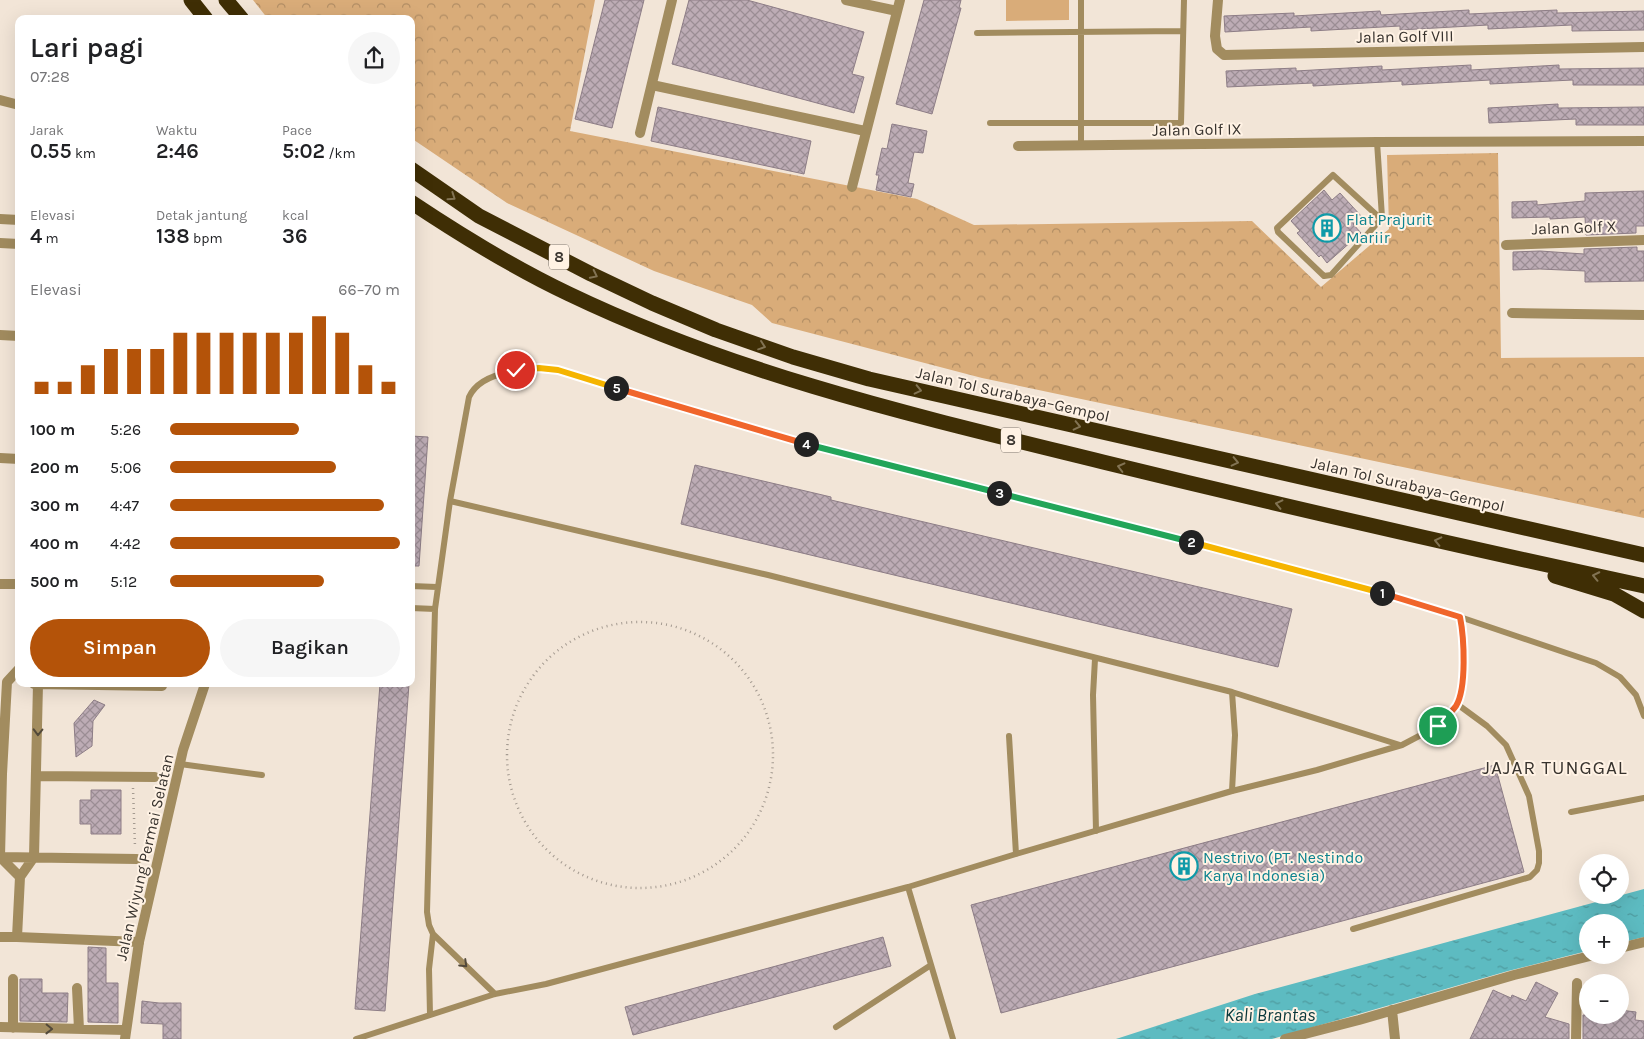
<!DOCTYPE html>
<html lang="id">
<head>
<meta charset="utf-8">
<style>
	body { margin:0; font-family:Karla,sans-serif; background:#f6f6f6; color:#202124; height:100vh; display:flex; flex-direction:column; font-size:19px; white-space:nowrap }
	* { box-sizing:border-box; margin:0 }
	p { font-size:16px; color:#757577 }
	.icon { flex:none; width:28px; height:28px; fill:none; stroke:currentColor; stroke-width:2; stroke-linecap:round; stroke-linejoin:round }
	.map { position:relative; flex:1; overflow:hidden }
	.drawer { position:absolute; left:15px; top:15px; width:400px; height:672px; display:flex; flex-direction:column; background:#fff; border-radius:10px; box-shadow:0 5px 20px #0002 }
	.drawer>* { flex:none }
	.tools { position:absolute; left:1579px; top:854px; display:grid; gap:10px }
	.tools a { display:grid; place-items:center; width:50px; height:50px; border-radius:50%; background:#fff; box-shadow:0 5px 20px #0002; font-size:25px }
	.pin { position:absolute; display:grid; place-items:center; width:42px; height:42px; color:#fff; margin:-21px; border:2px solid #fff; border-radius:50%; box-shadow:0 1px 5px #0007 }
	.km { position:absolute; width:25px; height:25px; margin:-12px; border-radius:50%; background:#222; color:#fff; font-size:14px; line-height:25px; text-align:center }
	.round { display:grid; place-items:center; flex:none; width:52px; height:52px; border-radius:26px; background:#f6f6f6 }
	.overview { display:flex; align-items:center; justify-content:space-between; height:85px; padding:0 15px }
	h1 { font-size:28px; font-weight:600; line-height:38px }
	.figures { display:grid; grid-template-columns:repeat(3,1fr); gap:8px; height:85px; padding:5px 15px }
	.figures div { display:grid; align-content:center }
	.figures b { font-size:21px; font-weight:600 }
	.figures small { font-size:14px; font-weight:400 }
	.figures p { font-size:14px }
	.chart { height:140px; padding:10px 15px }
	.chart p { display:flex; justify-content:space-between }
	.chart svg { width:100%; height:90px; margin-top:5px; stroke:#b45309; stroke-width:6 }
	.cta { display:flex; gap:10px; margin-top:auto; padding:10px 15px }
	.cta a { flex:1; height:58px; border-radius:30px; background:#b45309; color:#fff; font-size:20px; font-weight:600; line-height:58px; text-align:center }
	.cta a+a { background:#f6f6f6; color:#202124 }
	ul { padding:0 15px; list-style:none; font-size:16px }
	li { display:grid; grid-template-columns:80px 60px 1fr; align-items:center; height:38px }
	li i { height:12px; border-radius:6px; background:#b45309 }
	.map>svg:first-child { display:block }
	.green { fill:#d9ac79 }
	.forest { fill:url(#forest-crowns) }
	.water { fill:url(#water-ripples) }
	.building { fill:url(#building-cross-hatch); stroke:#8d7d86 }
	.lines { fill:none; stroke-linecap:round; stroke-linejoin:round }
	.path { stroke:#a49a90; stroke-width:2.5; stroke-dasharray:1 4; stroke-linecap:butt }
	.service { stroke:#a28c5f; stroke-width:6 }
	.minor { stroke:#a28c5f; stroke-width:10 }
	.tertiary { stroke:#a28c5f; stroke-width:10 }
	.motorway { stroke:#3f2e05; stroke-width:15 }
	.oneway { stroke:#827353 }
	.oneway2 { stroke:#52493a }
	.split-1-casing { stroke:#fff; stroke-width:10 }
	.split-2-casing { stroke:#fff; stroke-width:10 }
	.split-3-casing { stroke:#fff; stroke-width:10 }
	.split-4-casing { stroke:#fff; stroke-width:10 }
	.split-5-casing { stroke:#fff; stroke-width:10 }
	.split-6-casing { stroke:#fff; stroke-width:10 }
	.split-1 { stroke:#f0652b; stroke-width:6 }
	.split-2 { stroke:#f5b400; stroke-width:6 }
	.split-3 { stroke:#22a559; stroke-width:6 }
	.split-4 { stroke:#22a559; stroke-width:6 }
	.split-5 { stroke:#f0652b; stroke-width:6 }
	.split-6 { stroke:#f5b400; stroke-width:6 }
	.labels { text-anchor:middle; stroke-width:4; stroke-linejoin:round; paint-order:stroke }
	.shield { fill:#fff2e4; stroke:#746c65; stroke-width:1 }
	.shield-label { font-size:15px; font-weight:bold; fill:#38332e }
	.street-label { font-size:16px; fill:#38332e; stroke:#fff2e4 }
	.culture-label { font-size:16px; fill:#0d838f; stroke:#fff2e4; text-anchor:start }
	.water-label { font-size:18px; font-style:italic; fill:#073639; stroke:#fff2e4 }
	.quarter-label { font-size:19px; letter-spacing:1px; fill:#38332e; stroke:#fff2e4 }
</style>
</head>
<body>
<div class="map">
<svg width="1644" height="1039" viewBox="0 0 1644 1039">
	<defs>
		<pattern id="forest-crowns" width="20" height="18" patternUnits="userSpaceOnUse" patternTransform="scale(1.25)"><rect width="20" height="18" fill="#d9ac79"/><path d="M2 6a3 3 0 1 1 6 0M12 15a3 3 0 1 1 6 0" fill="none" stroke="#b18d64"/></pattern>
		<pattern id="water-ripples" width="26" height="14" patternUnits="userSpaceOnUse" patternTransform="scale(1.25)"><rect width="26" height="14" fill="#5dbbc1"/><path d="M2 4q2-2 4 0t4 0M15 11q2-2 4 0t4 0" fill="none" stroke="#4e999d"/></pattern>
		<pattern id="building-cross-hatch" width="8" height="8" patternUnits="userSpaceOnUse" patternTransform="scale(1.25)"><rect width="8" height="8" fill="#bdacb5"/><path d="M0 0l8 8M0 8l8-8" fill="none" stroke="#9b8d94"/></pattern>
	</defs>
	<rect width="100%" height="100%" fill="#f2e5d7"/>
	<path class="green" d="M1006 0H1069V20L1006 21Z"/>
	<path class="forest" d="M253 0H595L570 131 917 199 974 225 1252 221 1321 287 1389 229 1387 155 1498 153 1501 358 1644 357V518L982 378 772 323 752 305 654 271 507 203 411 138V19H268Z"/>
	<path class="water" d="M1644 889V937L1620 943V922H1588L1587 951 1508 971 1272 1039H1116L1255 994Z"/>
	<path class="building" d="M605 0H644L612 128 575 119Z
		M689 0H747L864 32 852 74 864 77 854 113 672 64Z
		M924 0H961L959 8H961L932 114 896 104Z
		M1469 10V14L1557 10V13L1644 11V30L1572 31V25L1488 29V25L1400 30V26L1311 31V27L1225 32 1224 16 1294 13V16L1380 11 1381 15Z
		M1471 65V70L1559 65V69L1644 68V85H1573V80L1490 84V80L1402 85V81L1313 86V83L1227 87 1226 71 1296 68V71L1382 66V70Z
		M1558 104V108L1644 107V125H1576V119L1489 123 1488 108Z
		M658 107 811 141 804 174 651 141Z
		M892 124 927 131 923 153 914 152 908 183 914 184 911 197 876 190 879 175H876L882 148 887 149Z
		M1324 190 1332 200 1340 193 1362 217 1353 224 1361 233 1327 263 1321 255 1319 257 1297 233 1300 231 1291 221Z
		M1644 191V226H1636V233L1586 235 1585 217 1550 219V217L1512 218V202L1537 201V205L1585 201V193Z
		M1637 247V251H1644V281L1585 282V271L1540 269 1513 270V252L1540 251 1584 254V249Z
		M411 436 428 437 419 566H411Z
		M695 465 831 497V500L1292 609 1278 667 681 524Z
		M380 684H409L385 1011 355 1009Z
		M94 700 105 705 93 721 92 746 76 757 74 723Z
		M1495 765 1524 872 1001 1013 971 905Z
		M91 790H121V834H91V824H80V800H91Z
		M883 937 891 966 633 1035 625 1007Z
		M88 947 106 948V983H118V1023L88 1022Z
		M20 979H42V993H68L67 1022 20 1021Z
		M1536 982 1558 993 1545 1017 1569 1024V1039H1470L1493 990 1511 998 1512 995 1526 1001Z
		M142 1001 159 1003H181V1039H163V1024L141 1023Z
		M1620 1010 1636 1012 1635 1020 1644 1021V1039H1583V1015H1620Z"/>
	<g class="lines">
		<path class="path" d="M507 755a133 133 0 1 1 266 0a133 133 0 1 1-266 0Z
			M133 788 135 847"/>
		<path class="service" d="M977 33 1183 31
			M990 123H1181L1184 0
			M1377 142 1382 217 1381 219 1331 275 1324 276 1278 232 1277 228 1333 175 1381 219
			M1081 145V0
			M450 501 768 575 1232 692 1400 745
			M411 586 437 587
			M411 608 435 609
			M1460 617 1596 663 1620 677 1636 695 1644 716
			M1095 659 1093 695 1096 831
			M1232 692 1235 735 1232 791
			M1009 736 1016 854
			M180 764 262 775
			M1571 812 1644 798
			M908 887 953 1039
			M1353 929 1530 877 1537 870 1539 863V851L1529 796 1506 745 1487 726 1457 704
			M430 1015 429 969 433 934
			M836 1027 931 965
			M356 1039 495 994 546 984 908 887 1016 854 1232 791 1317 770 1402 745 1438 726 1457 704 1462 682 1463 659V634L1460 617 1345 582 1146 530 794 442 558 370C531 368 482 369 469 397L450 501 435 609 427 912 429 925 433 934 495 994"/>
		<path class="minor" d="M846 0 897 11
			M1218 0 1215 36 1217 49 1224 55 1644 47
			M652 85 865 131
			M0 100 19 105
			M640 133 672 0
			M1018 146 1377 142 1644 141
			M852 187 900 0
			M0 219 19 220
			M0 243 19 244
			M1506 245 1644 240
			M1512 313 1644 315
			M0 335 19 336
			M0 458 19 459
			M19 669 7 682 2 774 0 857 20 877
			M34 684 162 686
			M38 684 34 857 20 877 17 937 139 942
			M37 776 155 777
			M0 857 137 859
			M0 937H17
			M1620 948 1644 942
			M77 988 79 1029
			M1392 1010 1395 1039
			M0 1027 125 1030
			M13 1028V979
			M1285 1039 1359 1020 1514 975 1594 955
			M1576 1039 1577 983"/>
		<path class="tertiary" d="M0 584H19
			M125 1039 139 942 183 750 205 684"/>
		<path class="motorway" d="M191 0 206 19
			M226 0 242 19
			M411 169 479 216 591 274 652 303 716 330 793 357 869 379 1644 555
			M411 202C462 236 514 268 569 294 740 376 920 417 1103 462 1283 506 1463 547 1644 586
			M1555 576 1614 594 1644 611"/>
	</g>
	<defs><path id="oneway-chevron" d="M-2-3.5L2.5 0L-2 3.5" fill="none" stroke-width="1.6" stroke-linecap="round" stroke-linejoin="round" transform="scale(1.25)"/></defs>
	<g class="oneway">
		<use href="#oneway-chevron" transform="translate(452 197) rotate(34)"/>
		<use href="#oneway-chevron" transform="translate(594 275) rotate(26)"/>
		<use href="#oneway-chevron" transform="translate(762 346) rotate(19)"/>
		<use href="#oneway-chevron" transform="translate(918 390) rotate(13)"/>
		<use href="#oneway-chevron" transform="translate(1077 426) rotate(13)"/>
		<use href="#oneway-chevron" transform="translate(1235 462) rotate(13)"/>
		<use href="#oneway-chevron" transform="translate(1121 467) rotate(-166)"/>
		<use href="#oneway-chevron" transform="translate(1279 504) rotate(-167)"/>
		<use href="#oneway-chevron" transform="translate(1438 541) rotate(-167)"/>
		<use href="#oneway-chevron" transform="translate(1596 576) rotate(-168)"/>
	</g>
	<g class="oneway2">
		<use href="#oneway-chevron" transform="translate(38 732) rotate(91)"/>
		<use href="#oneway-chevron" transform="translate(464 964) rotate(44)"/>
		<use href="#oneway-chevron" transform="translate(49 1029) rotate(1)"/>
	</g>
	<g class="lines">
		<g class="split-1-casing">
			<path id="split-1" d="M1382 593 1460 617C1464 637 1467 688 1456 706 1451 713 1443 719 1438 726"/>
		</g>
		<g class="split-2-casing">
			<path id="split-2" d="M1191 542 1382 593"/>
		</g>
		<g class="split-3-casing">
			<path id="split-3" d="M999 493 1191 542"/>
		</g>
		<g class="split-4-casing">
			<path id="split-4" d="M806 444 999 493"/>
		</g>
		<g class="split-5-casing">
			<path id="split-5" d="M616 388 806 444"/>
		</g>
		<g class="split-6-casing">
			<path id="split-6" d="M516 370 539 368 558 370 616 388"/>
		</g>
		<use href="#split-1" class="split-1"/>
		<use href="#split-2" class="split-2"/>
		<use href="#split-3" class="split-3"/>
		<use href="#split-4" class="split-4"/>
		<use href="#split-5" class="split-5"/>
		<use href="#split-6" class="split-6"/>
	</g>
	<defs>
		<g id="building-ring" transform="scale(1.4375)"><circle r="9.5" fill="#fff2e4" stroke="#0f9aa8" stroke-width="1.5"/><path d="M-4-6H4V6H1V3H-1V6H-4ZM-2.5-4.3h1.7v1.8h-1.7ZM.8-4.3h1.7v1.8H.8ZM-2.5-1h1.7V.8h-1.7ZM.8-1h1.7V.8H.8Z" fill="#0f9aa8"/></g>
	</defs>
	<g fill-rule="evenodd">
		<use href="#building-ring" x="1327" y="228"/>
		<use href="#building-ring" x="1184" y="866"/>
	</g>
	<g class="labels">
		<g class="shield">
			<rect x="549" y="244.5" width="20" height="25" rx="4"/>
			<rect x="1001" y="427.5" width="20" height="25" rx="4"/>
		</g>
		<g class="shield-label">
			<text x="559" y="262">8</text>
			<text x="1011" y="445">8</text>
		</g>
		<g class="street-label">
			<text transform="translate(1405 36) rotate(-1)" y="6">Jalan Golf VIII</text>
			<text transform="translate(1197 129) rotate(-1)" y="6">Jalan Golf IX</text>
			<text transform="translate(1574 227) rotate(-2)" y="6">Jalan Golf X</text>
			<text transform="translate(1013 394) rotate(13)" y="6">Jalan Tol Surabaya–Gempol</text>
			<text transform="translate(1408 484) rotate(13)" y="6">Jalan Tol Surabaya–Gempol</text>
			<text transform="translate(144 857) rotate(-77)" y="6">Jalan Wiyung Permai Selatan</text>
		</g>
		<g class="culture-label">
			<text x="1346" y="225">Flat Prajurit<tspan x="1346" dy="18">Mariir</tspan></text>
			<text x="1203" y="863">Nestrivo (PT. Nestindo<tspan x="1203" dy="18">Karya Indonesia)</tspan></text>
		</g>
		<g class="water-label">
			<text x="1270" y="1021">Kali Brantas</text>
		</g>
		<g class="quarter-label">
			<text x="1555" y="774">JAJAR TUNGGAL</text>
		</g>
	</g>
</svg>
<div class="tools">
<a><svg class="icon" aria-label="locate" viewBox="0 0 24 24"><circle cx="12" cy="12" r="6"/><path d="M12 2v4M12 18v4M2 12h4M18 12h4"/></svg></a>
<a>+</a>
<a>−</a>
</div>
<div class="pin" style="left:1438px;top:726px;background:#1e9e55"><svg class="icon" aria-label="arrive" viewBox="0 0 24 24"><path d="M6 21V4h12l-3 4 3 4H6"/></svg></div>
<div class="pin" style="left:516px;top:370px;background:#d93025"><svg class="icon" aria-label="check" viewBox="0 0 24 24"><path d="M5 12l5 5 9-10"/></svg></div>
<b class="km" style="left:1382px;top:593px">1</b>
<b class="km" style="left:1191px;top:542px">2</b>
<b class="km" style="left:999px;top:493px">3</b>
<b class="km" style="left:806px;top:444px">4</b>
<b class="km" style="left:616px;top:388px">5</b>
<section class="drawer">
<div class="overview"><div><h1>Lari pagi</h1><p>07:28</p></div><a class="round"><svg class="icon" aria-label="share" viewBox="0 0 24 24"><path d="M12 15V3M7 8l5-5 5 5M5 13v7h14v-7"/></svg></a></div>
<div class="figures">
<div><p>Jarak</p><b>0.55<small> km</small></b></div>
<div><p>Waktu</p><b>2:46</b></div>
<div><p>Pace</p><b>5:02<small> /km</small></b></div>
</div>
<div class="figures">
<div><p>Elevasi</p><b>4<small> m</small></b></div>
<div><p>Detak jantung</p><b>138<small> bpm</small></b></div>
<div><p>kcal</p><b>36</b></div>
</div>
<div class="chart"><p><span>Elevasi</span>66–70 m</p>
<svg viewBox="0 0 160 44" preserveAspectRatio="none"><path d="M5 44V38M15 44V38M25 44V30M35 44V22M45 44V22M55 44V22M65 44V14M75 44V14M85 44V14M95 44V14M105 44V14M115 44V14M125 44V6M135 44V14M145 44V30M155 44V38"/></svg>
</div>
<ul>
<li><b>100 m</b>5:26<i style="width:56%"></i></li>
<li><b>200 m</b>5:06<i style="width:72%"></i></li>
<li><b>300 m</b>4:47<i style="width:93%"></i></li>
<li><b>400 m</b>4:42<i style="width:100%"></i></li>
<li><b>500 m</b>5:12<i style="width:67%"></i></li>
</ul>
<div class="cta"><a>Simpan</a><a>Bagikan</a></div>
</section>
</div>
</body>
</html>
